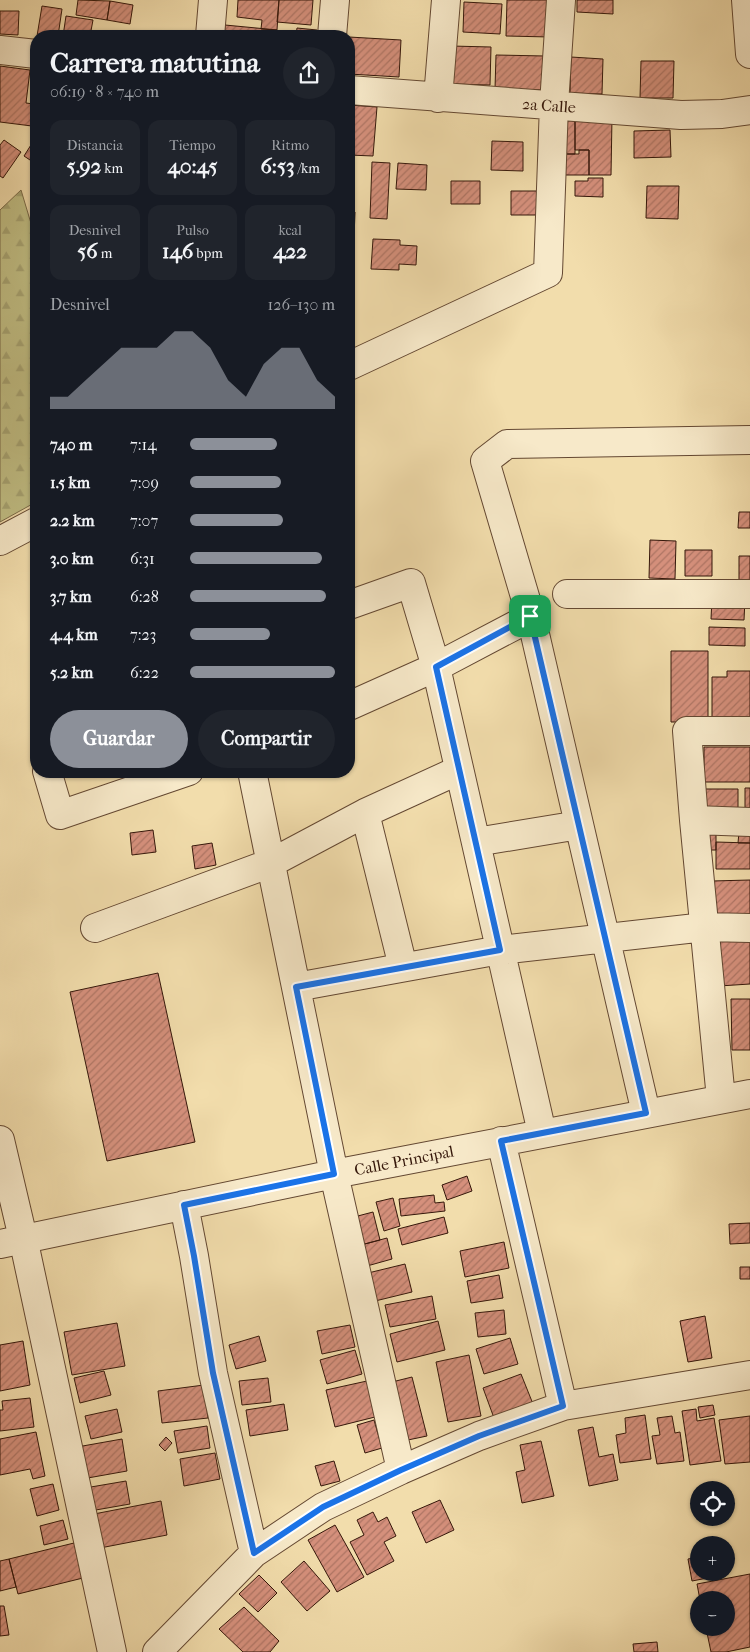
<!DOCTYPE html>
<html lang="es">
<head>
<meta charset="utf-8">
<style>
	body { margin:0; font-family:"IM FELL French Canon",serif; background:#20242c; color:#f1f3f6; height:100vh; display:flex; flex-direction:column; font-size:19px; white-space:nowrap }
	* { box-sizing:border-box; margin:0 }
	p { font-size:16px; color:#9ea1a6 }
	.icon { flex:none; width:28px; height:28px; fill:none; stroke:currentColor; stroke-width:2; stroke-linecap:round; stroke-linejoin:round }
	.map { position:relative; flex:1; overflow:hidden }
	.details { position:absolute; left:30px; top:30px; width:325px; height:748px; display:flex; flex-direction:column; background:#171b24; border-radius:20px; box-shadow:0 1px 4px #0004 }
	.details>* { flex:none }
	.tools { position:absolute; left:690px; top:1481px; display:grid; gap:10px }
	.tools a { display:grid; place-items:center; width:45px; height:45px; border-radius:50%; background:#171b24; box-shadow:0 1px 4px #0004; font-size:25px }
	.pin { position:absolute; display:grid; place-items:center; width:42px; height:42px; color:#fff; margin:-21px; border-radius:10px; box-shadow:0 2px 8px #0006 }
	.round { display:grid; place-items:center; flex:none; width:52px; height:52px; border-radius:26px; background:#20242c }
	.summary { display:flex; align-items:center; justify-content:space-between; height:85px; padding:0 20px }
	h1 { font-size:28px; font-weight:700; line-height:38px }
	.stats { display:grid; grid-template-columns:repeat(3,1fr); gap:8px; height:85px; padding:5px 20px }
	.stats div { display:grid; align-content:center; border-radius:12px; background:#20242c; text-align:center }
	.stats b { font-size:21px; font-weight:700 }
	.stats small { font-size:14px; font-weight:400 }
	.stats p { font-size:14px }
	.chart { height:140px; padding:10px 20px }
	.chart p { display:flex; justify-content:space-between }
	.chart svg { width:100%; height:90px; margin-top:5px; fill:#8c9099; opacity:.7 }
	.button { display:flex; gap:10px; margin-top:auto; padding:10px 20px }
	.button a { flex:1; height:58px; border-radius:30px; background:#8c9099; color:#fff; font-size:20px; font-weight:700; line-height:58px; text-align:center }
	.button a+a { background:#20242c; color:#f1f3f6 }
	ul { padding:0 20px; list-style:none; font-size:16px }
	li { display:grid; grid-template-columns:80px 60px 1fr; align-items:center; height:38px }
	li i { height:12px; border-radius:6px; background:#8c9099 }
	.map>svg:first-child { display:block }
	.forest { fill:url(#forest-firs); stroke:#7b6b48 }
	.building { fill:url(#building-hatch); stroke:#35170a }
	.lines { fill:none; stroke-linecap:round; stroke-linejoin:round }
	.minor-casing { stroke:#644832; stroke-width:30 }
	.minor { stroke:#f7e9c9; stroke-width:28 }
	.route-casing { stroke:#fff; stroke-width:10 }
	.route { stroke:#1a73e8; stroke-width:6 }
	.labels { text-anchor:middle; stroke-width:4; stroke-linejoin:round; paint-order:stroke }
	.street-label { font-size:16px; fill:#35170a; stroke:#f7e9c9 }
</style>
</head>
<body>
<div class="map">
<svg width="750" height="1652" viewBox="0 0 750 1652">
	<defs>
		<pattern id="forest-firs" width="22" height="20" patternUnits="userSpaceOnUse" patternTransform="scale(1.25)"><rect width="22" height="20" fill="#c1bf85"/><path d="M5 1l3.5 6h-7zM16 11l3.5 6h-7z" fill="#a6a372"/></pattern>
		<pattern id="building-hatch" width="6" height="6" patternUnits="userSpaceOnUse" patternTransform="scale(1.25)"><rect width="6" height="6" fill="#d5907c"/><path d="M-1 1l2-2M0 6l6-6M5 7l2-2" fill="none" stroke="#ae7564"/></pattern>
	</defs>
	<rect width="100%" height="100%" fill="#f2ddac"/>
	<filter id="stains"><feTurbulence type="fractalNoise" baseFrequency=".004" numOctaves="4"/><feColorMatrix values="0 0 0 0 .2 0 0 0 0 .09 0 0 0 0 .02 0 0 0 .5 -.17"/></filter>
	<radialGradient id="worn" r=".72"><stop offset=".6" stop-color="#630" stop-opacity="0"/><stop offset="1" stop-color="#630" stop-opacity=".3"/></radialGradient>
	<path class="forest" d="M21 190 36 240V502L0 522V210Z"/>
	<path class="building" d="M78 0 110 1 107 20 76 15Z
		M238 0H279L277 30 261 29 262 20 237 17Z
		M279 0H313L311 25 277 22Z
		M507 0H551L550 37 506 36Z
		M577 0H613V14L577 12Z
		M110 1 133 5 130 24 107 20Z
		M464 2 502 4 500 34 463 32Z
		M42 6 62 9 58 36H37Z
		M0 11H19L18 35 0 34Z
		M66 16 93 20 90 36H63Z
		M225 25 277 30 276 36H224Z
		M297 28 317 30V36H296Z
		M349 37 401 40 399 77 349 74Z
		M451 46 491 47 490 85 451 84Z
		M496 55 545 56 544 90 495 89Z
		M571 57 603 59 602 94 570 93Z
		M641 61H674L673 98H640Z
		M0 66 30 70 26 103 34 104 32 126 0 122Z
		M349 105 377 107 373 156 349 155Z
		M575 117V154H561L562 118Z
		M575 117H612L611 175H589V150H575Z
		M670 130 671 157 634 158V131Z
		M36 137V164L24 156Z
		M4 140 21 152 3 178 0 176V145Z
		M492 141 523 142V171L491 170Z
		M579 150H589V175H561V154H579Z
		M372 162 390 163 387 219 370 218Z
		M398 163 427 165 426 190 396 189Z
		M588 178H603V197L575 196V181H588Z
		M451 181H480V204H451Z
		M647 186H679L678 219 646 218Z
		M511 191H541V215H511Z
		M349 212H355L354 238H349Z
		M373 239 400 240V245L417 246 416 265 399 264V270L371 269Z
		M739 512H750V528H738Z
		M650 540 676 541 675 579 649 578Z
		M685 550H712V576H685Z
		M739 556H750V584H739Z
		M712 598 745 599 744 620 711 619Z
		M709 627 745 628V646L709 645Z
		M671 651H708V722H671Z
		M727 671H750V723H712V677H727Z
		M704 747H750V782H704Z
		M745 788H750V816H745Z
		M705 789H738V814L705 813Z
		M153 830 156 852 132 855 130 833Z
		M739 832H750V843H738Z
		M702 833H716V850H702Z
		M716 842 750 843V869H716Z
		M212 843 216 865 195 869 192 846Z
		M750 880V915L713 916 712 881Z
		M750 938V984L719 986 716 940Z
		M158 973 195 1142 107 1161 70 992Z
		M731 999H750V1050H732Z
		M467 1176 472 1191 447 1200 442 1185Z
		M434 1195 435 1203 444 1202 445 1211 401 1216 399 1199Z
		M393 1198 400 1226 384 1231 376 1202Z
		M373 1212 380 1240 361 1245 354 1217Z
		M444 1217 448 1233 402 1245 398 1229Z
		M750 1223V1243L730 1244 729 1224Z
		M387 1238 392 1259 367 1266 361 1245Z
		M504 1242 509 1268 465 1277 460 1251Z
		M405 1264 412 1292 371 1302 364 1274Z
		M740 1267H750V1279H740Z
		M499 1275 503 1298 471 1303 467 1281Z
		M432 1296 436 1319 390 1327 385 1305Z
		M504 1310 506 1334 478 1337 475 1313Z
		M705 1316 712 1358 688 1362 680 1321Z
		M438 1321 445 1350 397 1362 390 1334Z
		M117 1323 125 1366 72 1375 64 1332Z
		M350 1325 355 1347 322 1354 317 1331Z
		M259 1336 266 1361 236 1369 229 1345Z
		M510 1338 518 1364 484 1374 476 1349Z
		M23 1341 30 1385 0 1391V1345Z
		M355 1350 362 1374 327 1384 320 1360Z
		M469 1355 481 1416 448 1422 436 1362Z
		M104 1371 111 1395 80 1403 74 1378Z
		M521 1374 533 1404 494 1418 483 1388Z
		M412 1377 427 1436 403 1441 388 1383Z
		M268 1378 271 1402 242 1405 239 1381Z
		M367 1381 375 1417 335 1427 326 1390Z
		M204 1385 208 1418 162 1423 158 1391Z
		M30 1398 34 1427 0 1431V1410H3L2 1401Z
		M284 1404 288 1430 250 1436 246 1410Z
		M713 1405 715 1415 700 1418 698 1407Z
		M117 1409 122 1432 91 1439 85 1416Z
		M696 1409 697 1421 714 1418 721 1461 690 1465 682 1411Z
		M645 1415 651 1459 620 1463 616 1435 626 1433 625 1418Z
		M672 1416 675 1433 680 1432 684 1461 657 1464 652 1436 660 1435 657 1418Z
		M750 1416V1462L725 1464 719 1420Z
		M374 1420 382 1448 365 1453 357 1425Z
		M207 1426 210 1448 178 1453 174 1431Z
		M593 1427 599 1457 613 1454 618 1480 589 1486 578 1430Z
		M36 1432 45 1476 33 1479 30 1469 0 1475V1439Z
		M166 1437 172 1443 165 1451 159 1445Z
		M122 1439 127 1471 82 1479 77 1447Z
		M541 1441 554 1496 522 1503 516 1472 525 1470 520 1445Z
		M215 1453 220 1479 184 1486 180 1459Z
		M334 1461 340 1481 321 1486 315 1466Z
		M126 1481 130 1504 90 1511 85 1488Z
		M53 1484 59 1510 37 1516 30 1489Z
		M440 1500 454 1530 426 1543 412 1512Z
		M161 1501 167 1535 100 1548 94 1514Z
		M373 1512 378 1522 387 1517 396 1536 384 1542 394 1561 367 1575 350 1542 364 1535 357 1520Z
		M63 1520 68 1539 44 1545 40 1526Z
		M335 1525 364 1577 337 1592 308 1540Z
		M74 1543 83 1578 18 1594 9 1559Z
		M699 1557V1572H722L723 1575 692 1581 688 1559Z
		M9 1559 16 1587 0 1591V1561Z
		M304 1561 330 1591 307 1611 281 1582Z
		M750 1574V1647L726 1652H711L706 1628H726V1600H700L697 1584Z
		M259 1575 277 1593 258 1612 239 1594Z
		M0 1606H4L9 1635 0 1636Z
		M244 1607 279 1641 270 1652H243L219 1629Z
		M657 1642 658 1652H634L633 1644Z"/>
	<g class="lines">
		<g class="minor-casing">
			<path id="minor" d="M746 0 750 54
				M210 36 213 0
				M332 36 335 0
				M0 50 36 54
				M349 90 681 115 722 114 750 110
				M438 98 446 0
				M349 366 548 273 554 104 561 0
				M0 541 36 522
				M567 594H750
				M349 605 411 583 436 667 542 1133
				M349 706 436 667 531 617
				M47 771 60 815 189 771
				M252 771 334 1174 401 1470
				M365 813 403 967
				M694 820 750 822
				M476 842 579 825
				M95 928 271 863 365 813 459 770
				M296 987 500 950 705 927 750 928
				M721 1099 694 820 687 731H750
				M646 1113 531 617 485 461 507 444 750 440
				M0 1140 23 1238 112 1652
				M501 1141 563 1406
				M184 1205 194 1256 213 1373 254 1553
				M0 1244 334 1174 750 1094
				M157 1652 254 1553 323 1507 401 1470 479 1436 563 1406 750 1375"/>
		</g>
		<use href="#minor" class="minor"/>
	</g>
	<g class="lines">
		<g class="route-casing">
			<path id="route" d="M530 616 646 1113 501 1141 563 1406 479 1436 401 1470 323 1507 254 1553 213 1373 194 1256 184 1205 334 1174 296 987 500 950 436 667Z"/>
		</g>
		<use href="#route" class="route"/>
	</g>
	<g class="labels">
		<g class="street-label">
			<text transform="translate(549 105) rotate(4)" y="6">2a Calle</text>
			<text transform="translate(404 1160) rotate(-11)" y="6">Calle Principal</text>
		</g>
	</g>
	<rect width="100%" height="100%" filter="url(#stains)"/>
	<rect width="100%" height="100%" fill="url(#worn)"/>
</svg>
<div class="tools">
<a><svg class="icon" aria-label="locate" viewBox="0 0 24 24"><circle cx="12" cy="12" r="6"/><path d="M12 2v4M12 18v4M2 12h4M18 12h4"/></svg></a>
<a>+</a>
<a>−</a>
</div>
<div class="pin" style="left:530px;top:616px;background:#1e9e55"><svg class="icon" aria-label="arrive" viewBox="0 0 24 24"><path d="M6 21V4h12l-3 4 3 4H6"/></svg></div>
<section class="details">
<div class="summary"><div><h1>Carrera matutina</h1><p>06:19 · 8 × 740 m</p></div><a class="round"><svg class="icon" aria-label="share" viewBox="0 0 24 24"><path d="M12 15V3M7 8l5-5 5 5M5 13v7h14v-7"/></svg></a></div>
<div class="stats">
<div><p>Distancia</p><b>5.92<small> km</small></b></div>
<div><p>Tiempo</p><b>40:45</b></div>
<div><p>Ritmo</p><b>6:53<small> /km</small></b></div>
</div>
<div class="stats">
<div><p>Desnivel</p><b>56<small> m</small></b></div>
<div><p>Pulso</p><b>146<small> bpm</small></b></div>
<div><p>kcal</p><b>422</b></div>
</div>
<div class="chart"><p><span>Desnivel</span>126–130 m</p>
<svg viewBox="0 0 160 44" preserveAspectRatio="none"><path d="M0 44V38L10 38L20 30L30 22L40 14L50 14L60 14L70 6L80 6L90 14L100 30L110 38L120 22L130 14L140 14L150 30L160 38V44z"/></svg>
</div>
<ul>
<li><b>740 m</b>7:14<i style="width:60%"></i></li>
<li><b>1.5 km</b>7:09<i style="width:63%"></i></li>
<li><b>2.2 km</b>7:07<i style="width:64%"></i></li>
<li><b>3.0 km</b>6:31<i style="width:91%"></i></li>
<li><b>3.7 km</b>6:28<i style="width:94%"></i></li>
<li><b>4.4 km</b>7:23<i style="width:55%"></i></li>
<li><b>5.2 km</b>6:22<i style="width:100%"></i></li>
</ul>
<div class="button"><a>Guardar</a><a>Compartir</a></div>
</section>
</div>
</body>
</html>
